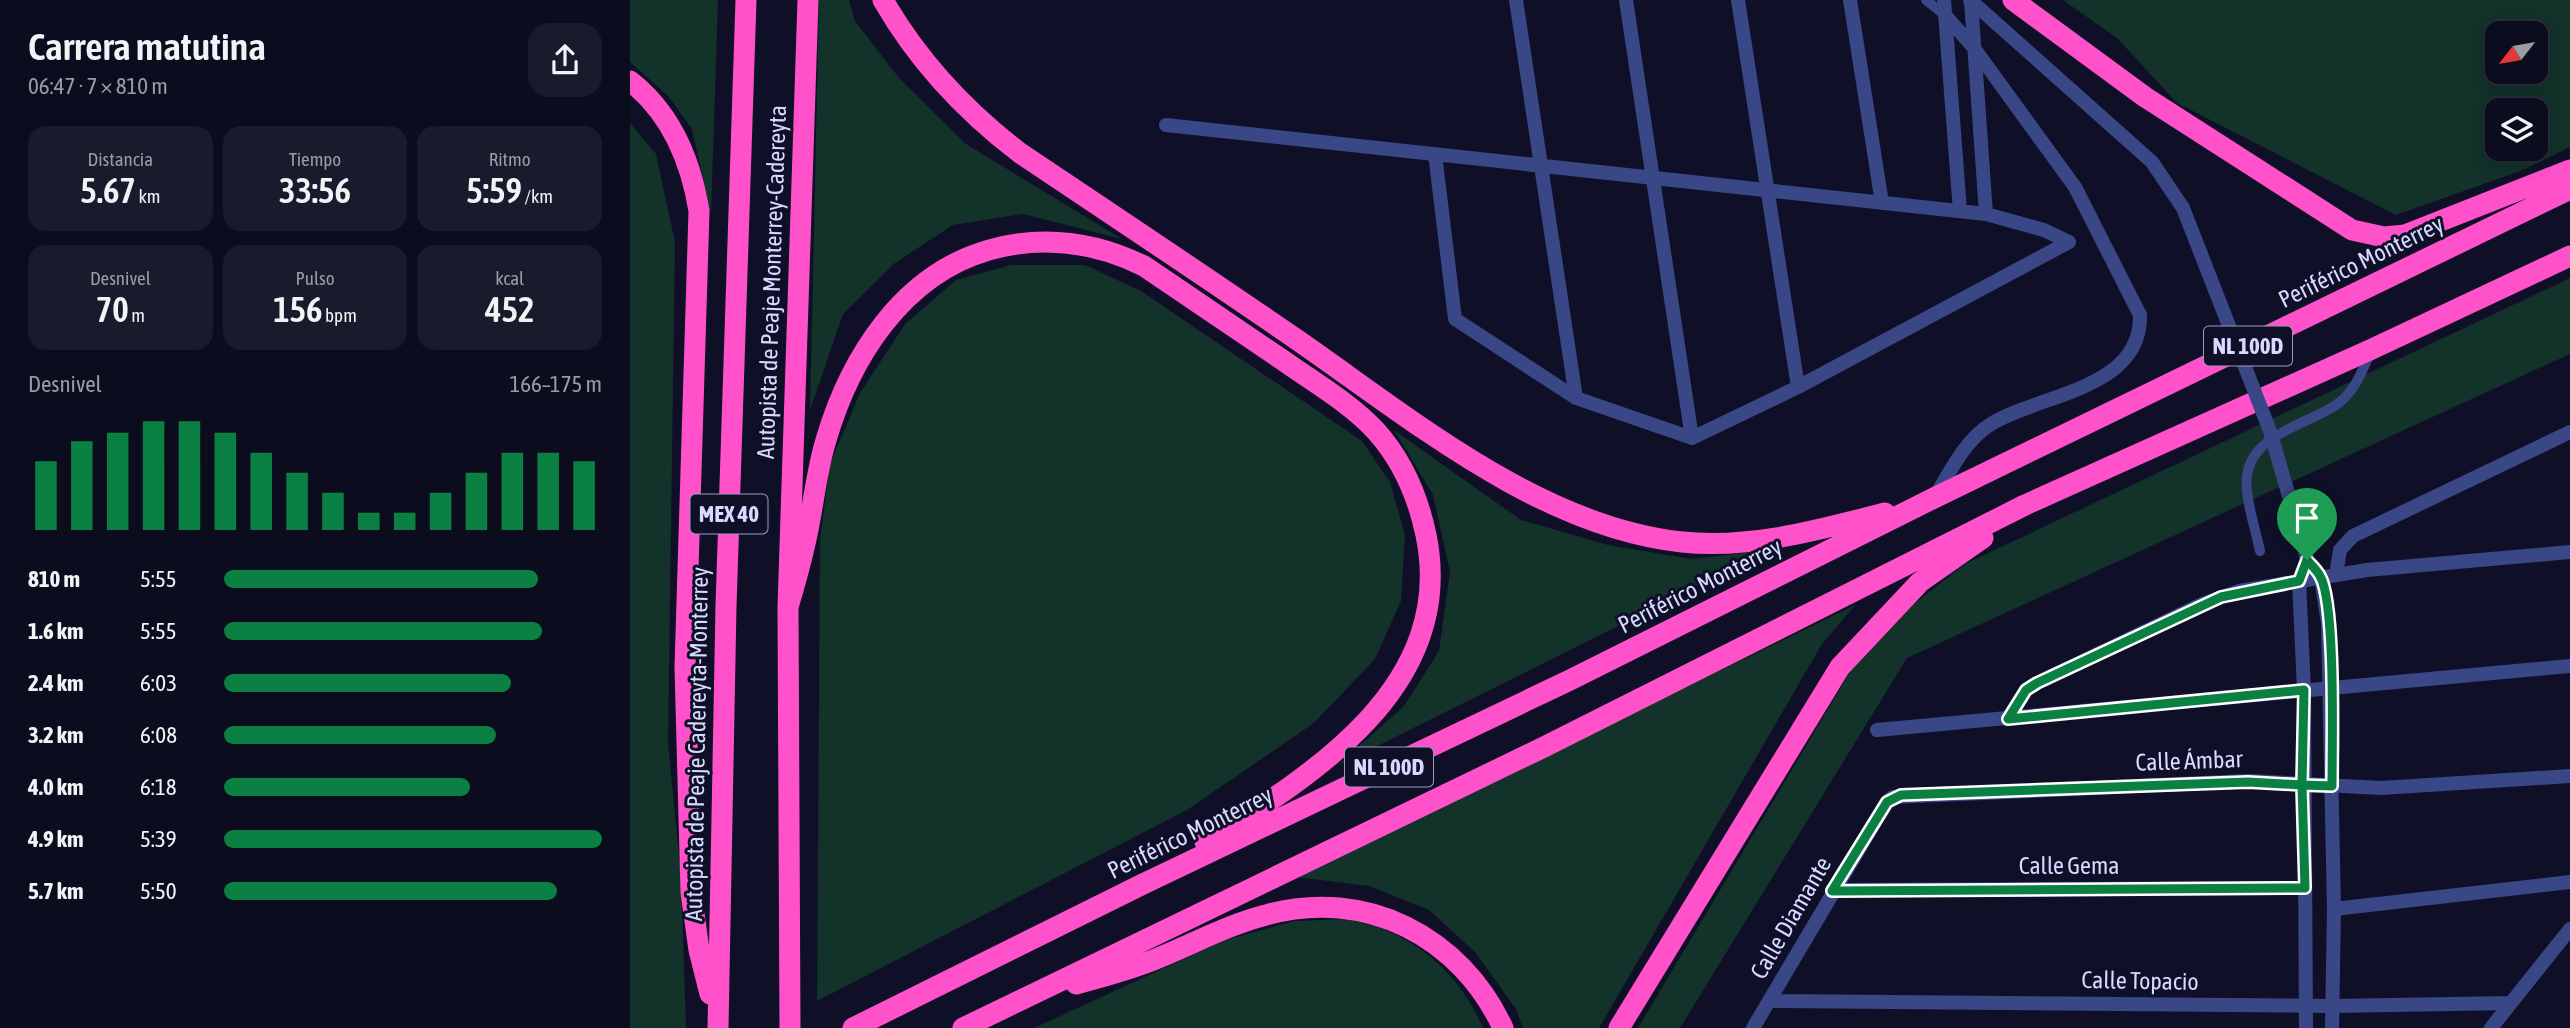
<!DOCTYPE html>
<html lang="es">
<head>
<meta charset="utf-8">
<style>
	body { margin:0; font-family:"Asap Condensed",sans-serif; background:#191a2b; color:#f1f3f6; height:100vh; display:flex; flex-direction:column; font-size:26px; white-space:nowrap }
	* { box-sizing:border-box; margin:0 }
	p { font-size:23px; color:#9a9ba4 }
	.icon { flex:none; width:38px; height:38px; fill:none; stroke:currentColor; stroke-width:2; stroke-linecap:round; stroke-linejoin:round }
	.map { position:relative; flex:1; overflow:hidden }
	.side { display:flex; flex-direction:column; background:#0b0c1e; width:630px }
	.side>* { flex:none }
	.needle { width:46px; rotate:239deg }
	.fabs { position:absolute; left:1855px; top:21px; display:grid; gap:14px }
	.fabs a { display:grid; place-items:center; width:63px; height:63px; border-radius:14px; background:#0b0c1e; box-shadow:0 4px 18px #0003,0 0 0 2px #2b2c3c; font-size:35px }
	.pin { position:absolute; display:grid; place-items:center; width:60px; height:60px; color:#fff; margin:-72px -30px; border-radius:50% 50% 50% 0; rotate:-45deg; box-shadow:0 0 7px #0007 }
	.pin .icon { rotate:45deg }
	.round { display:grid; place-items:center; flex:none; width:74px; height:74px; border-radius:21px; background:#191a2b }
	.summary { display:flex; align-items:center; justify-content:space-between; height:119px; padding:0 28px }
	h1 { font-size:38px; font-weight:600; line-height:52px }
	.figures { display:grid; grid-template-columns:repeat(3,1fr); gap:10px; height:119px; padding:7px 28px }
	.figures div { display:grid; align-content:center; border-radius:18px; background:#191a2b; text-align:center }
	.figures b { font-size:35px; font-weight:600 }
	.figures small { font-size:19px; font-weight:400 }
	.figures p { font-size:19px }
	.chart { height:196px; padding:14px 28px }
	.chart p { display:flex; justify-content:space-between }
	.chart svg { width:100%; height:126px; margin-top:7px; stroke:#0b8043; stroke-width:6 }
	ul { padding:0 28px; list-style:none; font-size:23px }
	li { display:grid; grid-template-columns:112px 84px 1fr; align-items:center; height:52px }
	li i { height:18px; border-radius:9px; background:#0b8043 }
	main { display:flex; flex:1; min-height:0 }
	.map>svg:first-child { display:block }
	.green { fill:#12322a; fill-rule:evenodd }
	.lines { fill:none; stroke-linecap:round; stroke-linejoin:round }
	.service { stroke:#394787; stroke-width:10 }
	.minor { stroke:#394787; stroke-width:14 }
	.tertiary { stroke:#394787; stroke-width:14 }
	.motorway { stroke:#ff51ca; stroke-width:21 }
	.tertiary-bridge { stroke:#394787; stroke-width:14 }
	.route-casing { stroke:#fff; stroke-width:14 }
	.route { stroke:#0b8043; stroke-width:9 }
	.labels { text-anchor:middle; stroke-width:6; stroke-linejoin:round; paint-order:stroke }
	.shield { fill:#0f1028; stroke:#9a9dbe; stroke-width:2 }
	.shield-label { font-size:23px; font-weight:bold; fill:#d6daff }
	.street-label { font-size:24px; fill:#d6daff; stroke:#0f1028 }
</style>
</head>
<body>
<main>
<section class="side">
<div class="summary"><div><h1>Carrera matutina</h1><p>06:47 · 7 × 810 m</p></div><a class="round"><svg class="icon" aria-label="share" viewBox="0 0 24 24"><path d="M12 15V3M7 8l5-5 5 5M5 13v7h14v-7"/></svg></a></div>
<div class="figures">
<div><p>Distancia</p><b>5.67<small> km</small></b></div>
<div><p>Tiempo</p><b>33:56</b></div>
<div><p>Ritmo</p><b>5:59<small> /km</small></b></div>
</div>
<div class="figures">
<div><p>Desnivel</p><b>70<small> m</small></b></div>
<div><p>Pulso</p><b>156<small> bpm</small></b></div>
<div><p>kcal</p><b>452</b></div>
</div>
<div class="chart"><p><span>Desnivel</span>166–175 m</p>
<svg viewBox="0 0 160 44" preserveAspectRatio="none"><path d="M5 44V20M15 44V13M25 44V10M35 44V6M45 44V6M55 44V10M65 44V17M75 44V24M85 44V31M95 44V38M105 44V38M115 44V31M125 44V24M135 44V17M145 44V17M155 44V20"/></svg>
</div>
<ul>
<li><b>810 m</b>5:55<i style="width:83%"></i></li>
<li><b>1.6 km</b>5:55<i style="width:84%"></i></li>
<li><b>2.4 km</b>6:03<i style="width:76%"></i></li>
<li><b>3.2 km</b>6:08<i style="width:72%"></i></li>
<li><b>4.0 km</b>6:18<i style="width:65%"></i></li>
<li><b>4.9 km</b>5:39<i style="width:100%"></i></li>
<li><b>5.7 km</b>5:50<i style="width:88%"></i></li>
</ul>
</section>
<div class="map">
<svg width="1940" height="1028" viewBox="0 0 1940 1028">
	<rect width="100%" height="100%" fill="#0f1028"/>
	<path class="green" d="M0 0H88L81 215 62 129 39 97 0 62Z
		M189 0H219L225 21 269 78 336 144 492 239 393 214 323 225 265 263 213 314 180 410Z
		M1433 0H1940V147L1893 170 1766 215 1547 103 1488 39ZM1867 33H1906V72H1867ZM1867 110H1906V149H1867Z
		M0 123 26 154 45 242 38 743 51 875 56 1028H0Z
		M381 265H455L511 291 732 441 760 482 775 535 771 601 745 659 684 723 557 810 187 1001 190 540 200 464 230 393 275 324 326 280Z
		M1940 278V354L1277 658 1050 1028H1008L1226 662 1275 611 1335 564Z
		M764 430 891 520 978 545 1061 559 1141 550 707 766 774 706 809 651 820 572 803 495Z
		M1225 605 1192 644 969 1028H893L886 1009 845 952 799 910 739 886 666 877Z
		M665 921C685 921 711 917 730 922 787 936 830 974 853 1028H404L595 940Z"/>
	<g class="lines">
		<path class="service" d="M1296 0 1315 15
			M1630 551C1626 531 1614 495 1617 476 1622 434 1678 424 1706 405 1725 392 1732 371 1741 351"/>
		<path class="minor" d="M886 0 946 398
			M996 0 1062 438
			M1108 0 1168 387
			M1220 0 1252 203
			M1314 0 1330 211
			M1341 1 1356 214
			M536 125 1356 214 1414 230 1439 242
			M805 154 825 319 946 398 1062 438 1168 387 1439 242
			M1306 495C1321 470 1335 440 1361 424 1409 394 1512 390 1510 315L1445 187 1344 48 1315 15
			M1706 575 1710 550 1723 536 1940 432
			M1378 719 1396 690 1407 683 1572 604 1609 591 1737 570 1940 552
			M1247 730 1940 666
			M1202 890 1675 888
			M1704 909 1940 882
			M1139 1001 1702 1006 1880 1003
			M1123 1028 1257 802 1263 797 1618 781 1751 788 1940 776
			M1861 1028 1940 929"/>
		<path class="tertiary" d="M1340 0 1522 162 1553 208
			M1674 548 1677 560 1691 578 1698 623 1704 909 1702 1028
			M1676 1028 1674 690 1669 581 1677 560"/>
		<path class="motorway" d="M253 0C288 61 335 111 390 153 481 214 573 275 663 337 778 416 909 527 1052 542 1122 549 1188 530 1255 513
			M1383 0 1515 97 1722 230 1754 237 1775 235 1940 170
			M0 81C41 113 61 162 69 211L55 667 61 892 69 950 80 994
			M158 607C167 577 175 548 180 519 185 492 188 466 196 440 220 358 272 275 359 250 412 235 465 242 514 266 561 298 607 329 654 361 685 383 720 403 746 431 772 460 788 497 796 535 827 685 685 774 575 842
			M446 984C469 978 491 972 513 964 554 949 593 926 636 915 736 887 831 937 873 1028
			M88 1028 96 606 116 0
			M160 1028 158 607 178 0
			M223 1028 513 884 940 680 1304 498 1940 189
			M333 1028 914 747 1395 505 1742 349 1940 256
			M989 1028 1210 667 1290 582 1353 538"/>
		<path class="tertiary-bridge" d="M1553 208 1640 431 1674 548"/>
	</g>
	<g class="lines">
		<g class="route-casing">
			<path id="route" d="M1677 560 1669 581 1591 597 1407 683 1396 690 1378 719 1674 690 1672 785 1618 782 1271 795 1257 802 1202 891 1675 888 1672 785 1702 786C1702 748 1706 603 1690 576 1687 570 1681 565 1677 560"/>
		</g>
		<use href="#route" class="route"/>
	</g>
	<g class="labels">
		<g class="shield">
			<rect x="1574" y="326.5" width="88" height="39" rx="5"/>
			<rect x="60.5" y="494.5" width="77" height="39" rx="5"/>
			<rect x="715" y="747.5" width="88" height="39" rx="5"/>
		</g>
		<g class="shield-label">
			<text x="1618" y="354">NL 100D</text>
			<text x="99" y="522">MEX 40</text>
			<text x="759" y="775">NL 100D</text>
		</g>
		<g class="street-label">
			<text transform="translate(1731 262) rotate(-26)" y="8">Periférico Monterrey</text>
			<text transform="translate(142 282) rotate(-88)" y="8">Autopista de Peaje Monterrey-Cadereyta</text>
			<text transform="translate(1070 586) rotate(-27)" y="8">Periférico Monterrey</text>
			<text transform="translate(67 744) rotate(-89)" y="8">Autopista de Peaje Cadereyta-Monterrey</text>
			<text transform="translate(1559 761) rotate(-2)" y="8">Calle Ámbar</text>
			<text transform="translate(560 833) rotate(-26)" y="8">Periférico Monterrey</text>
			<text x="1439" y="874">Calle Gema</text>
			<text transform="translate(1161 918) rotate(-60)" y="8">Calle Diamante</text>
			<text transform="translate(1510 981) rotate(1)" y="8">Calle Topacio</text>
		</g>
	</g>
</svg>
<div class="fabs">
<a><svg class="needle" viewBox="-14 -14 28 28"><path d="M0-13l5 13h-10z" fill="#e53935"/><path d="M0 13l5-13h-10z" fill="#9a9ba4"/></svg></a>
<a><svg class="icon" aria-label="layers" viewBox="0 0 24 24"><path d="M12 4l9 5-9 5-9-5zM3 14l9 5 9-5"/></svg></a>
</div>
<div class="pin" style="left:1677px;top:560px;background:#1e9e55"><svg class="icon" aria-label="arrive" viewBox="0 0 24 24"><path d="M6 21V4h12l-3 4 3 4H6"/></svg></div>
</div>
</main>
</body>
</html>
